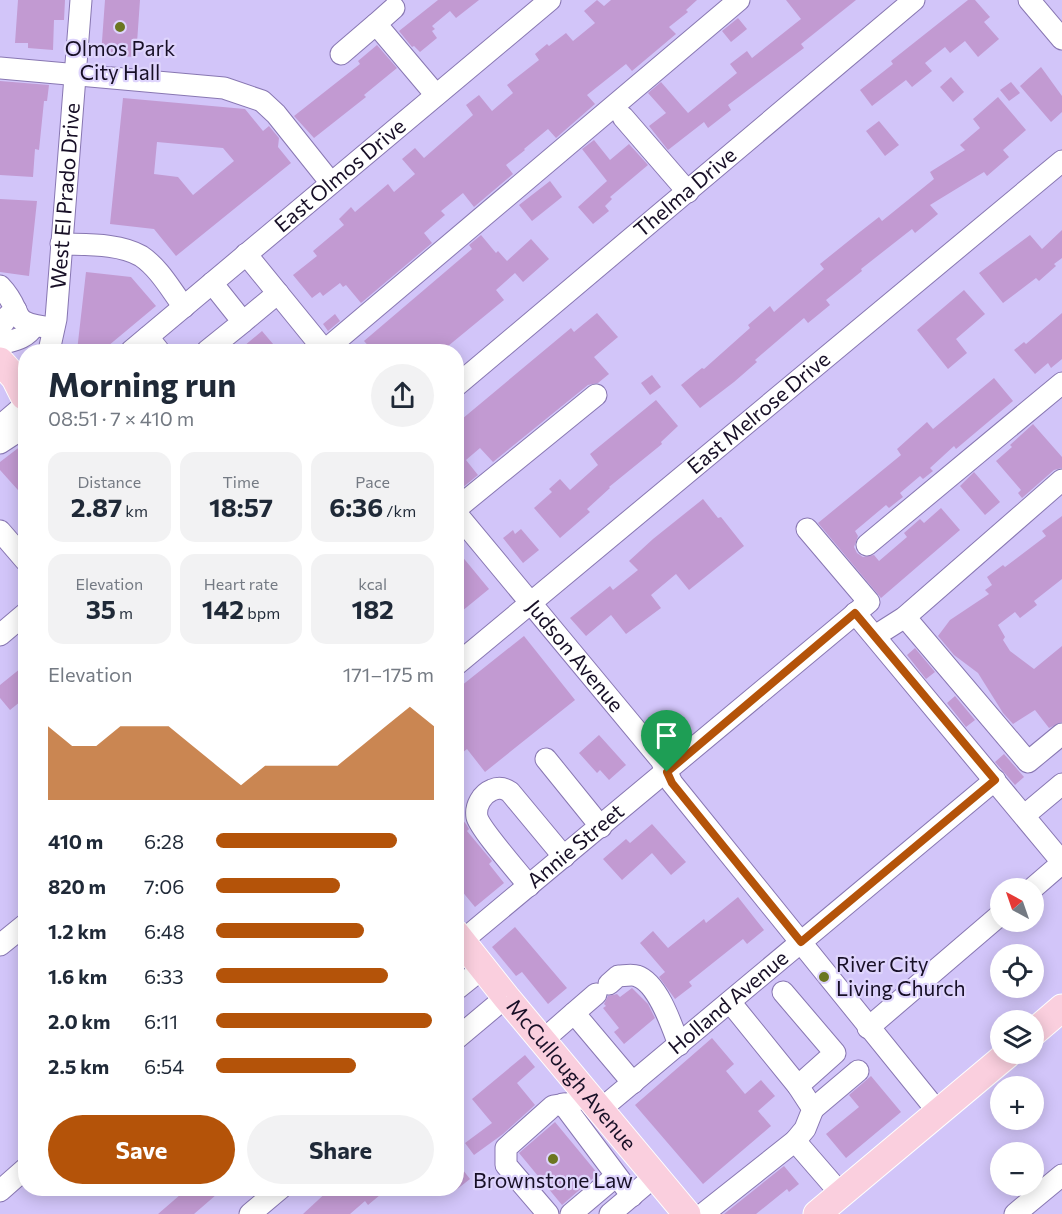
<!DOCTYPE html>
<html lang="en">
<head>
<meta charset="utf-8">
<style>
	body { margin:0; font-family:Commissioner,sans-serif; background:#f2f2f3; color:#1f2937; height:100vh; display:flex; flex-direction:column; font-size:22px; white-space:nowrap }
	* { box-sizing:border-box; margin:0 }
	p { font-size:20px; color:#747a83 }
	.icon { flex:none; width:33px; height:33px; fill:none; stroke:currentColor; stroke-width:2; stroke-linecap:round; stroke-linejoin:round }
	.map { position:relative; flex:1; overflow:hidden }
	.sheet { position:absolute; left:18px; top:344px; width:446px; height:852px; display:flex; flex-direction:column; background:#fff; border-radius:24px; box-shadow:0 3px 15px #0003 }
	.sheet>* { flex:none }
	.needle { width:39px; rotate:320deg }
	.buttons { position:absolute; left:990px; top:878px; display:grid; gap:12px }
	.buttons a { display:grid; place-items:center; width:54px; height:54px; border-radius:50%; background:#fff; box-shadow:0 3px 15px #0003; font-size:30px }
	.pin { position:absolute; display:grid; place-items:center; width:51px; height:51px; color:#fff; margin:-62px -26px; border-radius:50% 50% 50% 0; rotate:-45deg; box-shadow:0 0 6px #0007 }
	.pin .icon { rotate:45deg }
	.round { display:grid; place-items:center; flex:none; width:63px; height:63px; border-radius:32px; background:#f2f2f3 }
	.head { display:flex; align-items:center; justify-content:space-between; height:102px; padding:0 30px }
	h1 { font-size:33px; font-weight:700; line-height:45px }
	.metrics { display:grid; grid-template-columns:repeat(3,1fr); gap:9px; height:102px; padding:6px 30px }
	.metrics div { display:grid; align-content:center; border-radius:15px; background:#f2f2f3; text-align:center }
	.metrics b { font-size:26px; font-weight:700 }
	.metrics small { font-size:16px; font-weight:400 }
	.metrics p { font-size:16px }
	.chart { height:168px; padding:12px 30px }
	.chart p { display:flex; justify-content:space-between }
	.chart svg { width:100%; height:108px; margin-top:6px; fill:#b45309; opacity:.7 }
	.cta { display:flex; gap:12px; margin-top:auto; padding:12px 30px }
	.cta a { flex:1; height:69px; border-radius:36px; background:#b45309; color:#fff; font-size:24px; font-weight:700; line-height:69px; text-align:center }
	.cta a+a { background:#f2f2f3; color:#1f2937 }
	ul { padding:0 30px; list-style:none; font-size:20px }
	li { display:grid; grid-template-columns:96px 72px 1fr; align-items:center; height:45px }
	li i { height:15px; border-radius:8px; background:#b45309 }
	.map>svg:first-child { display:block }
	.building { fill:#c29ad2; fill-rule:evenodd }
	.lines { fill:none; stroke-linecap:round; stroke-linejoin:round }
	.minor-casing { stroke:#8877b2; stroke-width:23 }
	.major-casing { stroke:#fff; stroke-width:29 }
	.minor { stroke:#fff; stroke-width:21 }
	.major { stroke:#facfde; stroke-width:27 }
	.route-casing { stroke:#fff; stroke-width:12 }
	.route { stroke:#b45309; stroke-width:8 }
	.poi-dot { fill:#6b7621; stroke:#ded4fc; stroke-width:2 }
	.labels { text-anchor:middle; stroke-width:4.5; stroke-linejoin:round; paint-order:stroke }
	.poi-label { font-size:21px; fill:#170f26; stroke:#ded4fc }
	.street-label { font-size:21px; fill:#170f26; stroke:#ded4fc }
</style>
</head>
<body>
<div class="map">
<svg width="1062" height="1214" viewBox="0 0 1062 1214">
	<rect width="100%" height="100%" fill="#d2c5f9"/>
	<path class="building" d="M18 0H65L64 20H54L53 50 28 48V43H15Z
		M105 0H140L136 57 101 55Z
		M438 0H479L456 18 450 11 432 26 435 29 432 31 437 38 420 52 414 46 412 47 399 31Z
		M597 0 604 6 611 0H697L686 10 688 12 669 27 676 34 632 71 626 64 587 95 595 104 556 138 548 129 524 149 525 150 506 165 513 174 474 207 463 193 441 211 445 215 424 233 432 243 361 303 346 285 343 287 340 283 323 296 320 292 312 298 293 275 317 256 313 251 344 225 339 219 351 207 355 212 388 184 394 192 415 174 402 159 415 148 424 158 473 115 466 105 479 95 492 111 513 93 507 85 539 60 535 54 547 44 549 46 566 33 573 41 595 23 584 11Z
		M786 0H856L801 44 804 48 728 105 731 110 708 128 704 122 668 150 649 126 666 113 648 93 661 82 688 113 737 73 730 64 747 51 752 58 801 19Z
		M968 0H975L990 17 984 22 999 39 978 57 965 41 950 53 945 47 925 63 932 71 912 87 906 80 872 106 860 90 893 64 891 61Z
		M738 18 747 29 731 42 722 31Z
		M377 45 397 68 364 95 366 97 314 138 294 116 360 64 358 61Z
		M1041 67 1062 96V112L1051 122 1020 86Z
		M951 77 964 92 953 102 940 87Z
		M0 81 49 85 47 101H44L39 150 35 149 33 177 0 175Z
		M1011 82 1020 93 1009 101 1000 90Z
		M998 97 1026 130 1003 150 1009 157 987 176 984 172 930 205 938 214 915 233 912 229 861 269 862 271 826 300 830 305 808 323 804 318 755 360 757 362 734 382 700 408 681 385 702 368 704 369 750 328 748 325 770 306 774 312 824 269 820 264 856 235 879 217 882 221 934 179 930 172 965 150 960 145 980 128 973 119Z
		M123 98 245 109 263 131 269 126 279 138 278 147 291 163 176 256 154 229 110 224ZM157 142 223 148 234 161 193 195 178 177 154 174Z
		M879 121 899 145 885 156 866 131Z
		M594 140 610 160 629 144 648 165 610 197 612 199 605 206 609 211 593 224 578 207 607 181 582 149Z
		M550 181 562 197 532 221 519 205Z
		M0 199 37 201 29 276 0 272Z
		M1062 230V258L1054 264 1056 266 1039 281 1036 278 1003 303 979 273 1030 235 1042 249Z
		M481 235 496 253 498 251 507 261 531 239 549 259 523 282 515 273 496 290 504 300 442 351H373L364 341 472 249 469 245Z
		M86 272 131 277 156 306 102 351H77Z
		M964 290 985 314 956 339 967 353 948 369 917 330Z
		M597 313 618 337 594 357 609 374 598 383 588 385 493 462 480 448 466 460 478 475 462 488 456 480V424L571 328 574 332Z
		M1062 313V359L1051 368 1048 363 1035 374 1014 350 1024 342 1026 344Z
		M335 314 340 321 328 331 323 324Z
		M262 331 279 351H238Z
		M652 375 661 387 650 395 641 383Z
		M994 378 1013 401 956 449 954 446 930 468 933 471 923 479 920 476 900 493 903 497 889 508 886 505 855 531 858 536 854 547 857 553 863 557 874 555 879 561 907 537 904 533 920 519 924 523 941 508 960 530 881 598 818 523 901 455 897 449 927 422 933 429Z
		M656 400 678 426 661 442 662 444 609 487 610 488 587 509 590 512 560 538 534 508 552 492 549 489 560 479 570 490 598 465 590 454Z
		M1033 424 1062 457V468L1054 470 1022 498 1018 493 1021 490 996 461 1012 447 1010 445Z
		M26 442V499L0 470V462Z
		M974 472 1000 502 985 515 960 486Z
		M703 499 718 518 721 517 744 546 689 590 676 574 651 595 661 608 626 634 611 615 586 636 570 618 610 586 613 590 638 570 629 561 653 539Z
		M1062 516V579L1034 601 1037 605 1020 618 1015 612 998 625 1005 637 1003 640 1010 651 1034 669 1062 646V722L1049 728 1035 710 1013 724 1003 713 978 673 954 655 938 636 950 620 989 594 985 590 992 585 987 577 1003 565 1005 567 1046 536 1042 531Z
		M521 529 539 550 523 563 503 538 513 530 515 534Z
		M456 549 489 589 456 616Z
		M524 636 575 700 485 772 467 749 462 753 456 745V690Z
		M915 648 935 672 926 679 907 655Z
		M26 664V697L10 710 0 698V685Z
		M955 696 975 720 966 727 947 703Z
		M599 735 626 765 609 780 600 770 597 773 579 753Z
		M1004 754 1024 777 1015 785 995 762Z
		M456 812 466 824 469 829 467 831 492 861 489 864 504 883 475 907 456 884Z
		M652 824 686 862 671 875 652 853 622 880 603 859 626 839 630 843Z
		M738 897 764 930 747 944 743 939 689 982 692 986 675 999 659 977 665 972 640 943 653 931 668 948 704 919 706 923Z
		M515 927 567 988 548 1004 522 972 516 976 492 947Z
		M632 988 648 1004 655 1018 624 1044 614 1032 619 1028 603 1008 606 1006 604 1004 608 996 617 994 620 997Z
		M712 1038 734 1064 726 1071 745 1094 761 1080 775 1096 758 1111 771 1126 703 1184 635 1105Z
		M525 1055 535 1067 517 1083 535 1105 503 1134 474 1155 465 1143 492 1123 472 1099Z
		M871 1076 901 1112 846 1158 826 1134 859 1107 849 1095Z
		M555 1122 598 1174 562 1205 519 1153Z
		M456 1161 470 1179 456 1190Z
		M784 1166 799 1184 789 1192 787 1189 756 1214H724Z
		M188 1188H224L194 1214H158Z
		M331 1188H380L377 1191 380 1195 368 1205 365 1201 350 1214H303Z"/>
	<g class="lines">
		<g class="minor-casing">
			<g id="minor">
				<path d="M1029 0 1062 39"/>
				<path d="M394 8 376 24 436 95"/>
				<path d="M341 54 376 24"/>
				<path d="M0 68 224 88 262 101 276 114 331 183"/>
				<path d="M623 117 688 192"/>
				<path d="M61 244C86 245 119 243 141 256 159 268 171 290 184 307"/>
				<path d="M246 254 325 351"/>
				<path d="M0 286C27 314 4 323 53 328"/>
				<path d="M243 322 278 293"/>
				<path d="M0 328 8 316 16 310"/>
				<path d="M148 337 159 351"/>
				<path d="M0 344C14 340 26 339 34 326"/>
				<path id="s1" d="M49 351 56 319 81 0"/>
				<path id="s2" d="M131 351 550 0"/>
				<path d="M207 351 243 322 212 283"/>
				<path d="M324 351 739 0"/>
				<path id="s3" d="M456 386 914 0"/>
				<path d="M0 426 20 409 25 402"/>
				<path d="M0 443 26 426"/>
				<path d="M456 509 596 395"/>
				<path id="s4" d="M456 513 661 760 672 783 938 1112"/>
				<path d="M0 531 26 561"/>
				<path d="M867 545 1062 383"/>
				<path d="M855 613 1062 862"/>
				<path d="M905 617 1028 762 1062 734"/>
				<path d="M0 635 26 613"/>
				<path d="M875 636 905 617 1062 480"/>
				<path id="s5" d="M456 665 1062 161"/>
				<path d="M546 759 601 827"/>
				<path d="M1025 815 1062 784"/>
				<path d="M529 886C519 873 480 829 477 817 475 806 482 794 492 790 499 787 504 788 510 792L564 857"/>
				<path d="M1033 888 1062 863"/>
				<path id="s6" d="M462 941 869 602 807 529"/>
				<path d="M0 945 26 924"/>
				<path d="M609 984 618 976C623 976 632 974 637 976 658 983 672 1026 679 1045"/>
				<path d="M458 988 483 968"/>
				<path d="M783 992 835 1053 798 1086"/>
				<path d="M574 1013 596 994"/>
				<path d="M868 1028 1000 915"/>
				<path d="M456 1039 506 997"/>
				<path d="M543 1040 574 1013 633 1083"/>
				<path d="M563 1104 632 1196"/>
				<path id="s7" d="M601 1109 995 780"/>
				<path d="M813 1109 858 1071"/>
				<path d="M795 1141 841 1194"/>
				<path d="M0 1191 26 1168"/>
				<path d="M250 1214 281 1188"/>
				<path d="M548 1214 506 1165V1148L553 1106 572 1103 587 1092"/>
				<path d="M571 1214 616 1176"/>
				<path d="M610 1214 655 1176"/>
				<path d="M703 1214 795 1141 805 1129 813 1109 798 1086 730 1002"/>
				<path d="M1015 1214 1062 1175"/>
			</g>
		</g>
		<g class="major-casing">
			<g id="major">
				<path d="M0 361 15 378 24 396"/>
				<path id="s8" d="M456 934 506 997 687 1214"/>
				<path d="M1034 1032 1062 1008"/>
				<path d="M817 1214 1009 1053"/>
			</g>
		</g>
		<use href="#minor" class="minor"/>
		<use href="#major" class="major"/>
	</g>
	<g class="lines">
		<g class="route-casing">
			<path id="route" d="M855 613 995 780 801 942 672 783 667 772Z"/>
		</g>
		<use href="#route" class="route"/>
	</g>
	<g class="poi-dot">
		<circle cx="120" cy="27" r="6"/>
		<circle cx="824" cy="977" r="6"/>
		<circle cx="553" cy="1159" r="6"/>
	</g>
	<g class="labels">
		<g class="poi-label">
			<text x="120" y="56">Olmos Park<tspan x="120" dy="24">City Hall</tspan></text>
			<text x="836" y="972" text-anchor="start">River City<tspan x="836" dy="24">Living Church</tspan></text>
			<text x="553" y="1188">Brownstone Law</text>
		</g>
		<g class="street-label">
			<text dy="7" stroke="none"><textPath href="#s2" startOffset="273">East Olmos Drive</textPath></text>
			<text dy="7" stroke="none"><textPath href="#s3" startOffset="300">Thelma Drive</textPath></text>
			<text dy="7" stroke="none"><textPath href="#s1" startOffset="156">West El Prado Drive</textPath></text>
			<text dy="7" stroke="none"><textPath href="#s5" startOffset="394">East Melrose Drive</textPath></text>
			<text dy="7" stroke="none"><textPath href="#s4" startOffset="186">Judson Avenue</textPath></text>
			<text dy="7" stroke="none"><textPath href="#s6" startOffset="148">Annie Street</textPath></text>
			<text dy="7" stroke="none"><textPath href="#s7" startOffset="166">Holland Avenue</textPath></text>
			<text dy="7" stroke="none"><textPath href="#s8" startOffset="182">McCullough Avenue</textPath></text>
		</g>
	</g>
</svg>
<div class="buttons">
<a><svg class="needle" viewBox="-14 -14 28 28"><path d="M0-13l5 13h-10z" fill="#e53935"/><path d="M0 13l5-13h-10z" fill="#747a83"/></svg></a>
<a><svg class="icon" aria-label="locate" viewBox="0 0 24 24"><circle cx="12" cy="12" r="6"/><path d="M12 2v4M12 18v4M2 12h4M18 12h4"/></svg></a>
<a><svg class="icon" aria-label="layers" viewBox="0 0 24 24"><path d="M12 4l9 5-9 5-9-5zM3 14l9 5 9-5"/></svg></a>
<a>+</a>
<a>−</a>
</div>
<div class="pin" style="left:667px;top:772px;background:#1e9e55"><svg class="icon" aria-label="arrive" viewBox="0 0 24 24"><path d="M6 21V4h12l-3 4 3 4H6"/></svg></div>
<section class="sheet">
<div class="head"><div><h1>Morning run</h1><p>08:51 · 7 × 410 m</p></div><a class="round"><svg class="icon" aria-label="share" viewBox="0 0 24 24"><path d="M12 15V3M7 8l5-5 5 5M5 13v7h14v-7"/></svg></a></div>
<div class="metrics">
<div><p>Distance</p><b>2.87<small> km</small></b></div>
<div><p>Time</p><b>18:57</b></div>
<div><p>Pace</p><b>6:36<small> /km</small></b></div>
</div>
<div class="metrics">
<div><p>Elevation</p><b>35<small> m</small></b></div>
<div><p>Heart rate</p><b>142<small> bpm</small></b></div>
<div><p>kcal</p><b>182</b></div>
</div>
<div class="chart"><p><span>Elevation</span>171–175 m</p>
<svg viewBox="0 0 160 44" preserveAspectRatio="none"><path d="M0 44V14L10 22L20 22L30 14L40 14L50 14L60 22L70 30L80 38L90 30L100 30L110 30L120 30L130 22L140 14L150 6L160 14V44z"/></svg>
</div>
<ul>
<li><b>410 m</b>6:28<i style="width:83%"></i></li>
<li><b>820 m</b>7:06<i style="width:57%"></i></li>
<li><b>1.2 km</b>6:48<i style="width:68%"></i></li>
<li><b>1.6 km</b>6:33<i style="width:79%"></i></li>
<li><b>2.0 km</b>6:11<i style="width:99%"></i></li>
<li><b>2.5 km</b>6:54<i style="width:64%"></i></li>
</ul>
<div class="cta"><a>Save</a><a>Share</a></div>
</section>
</div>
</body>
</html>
